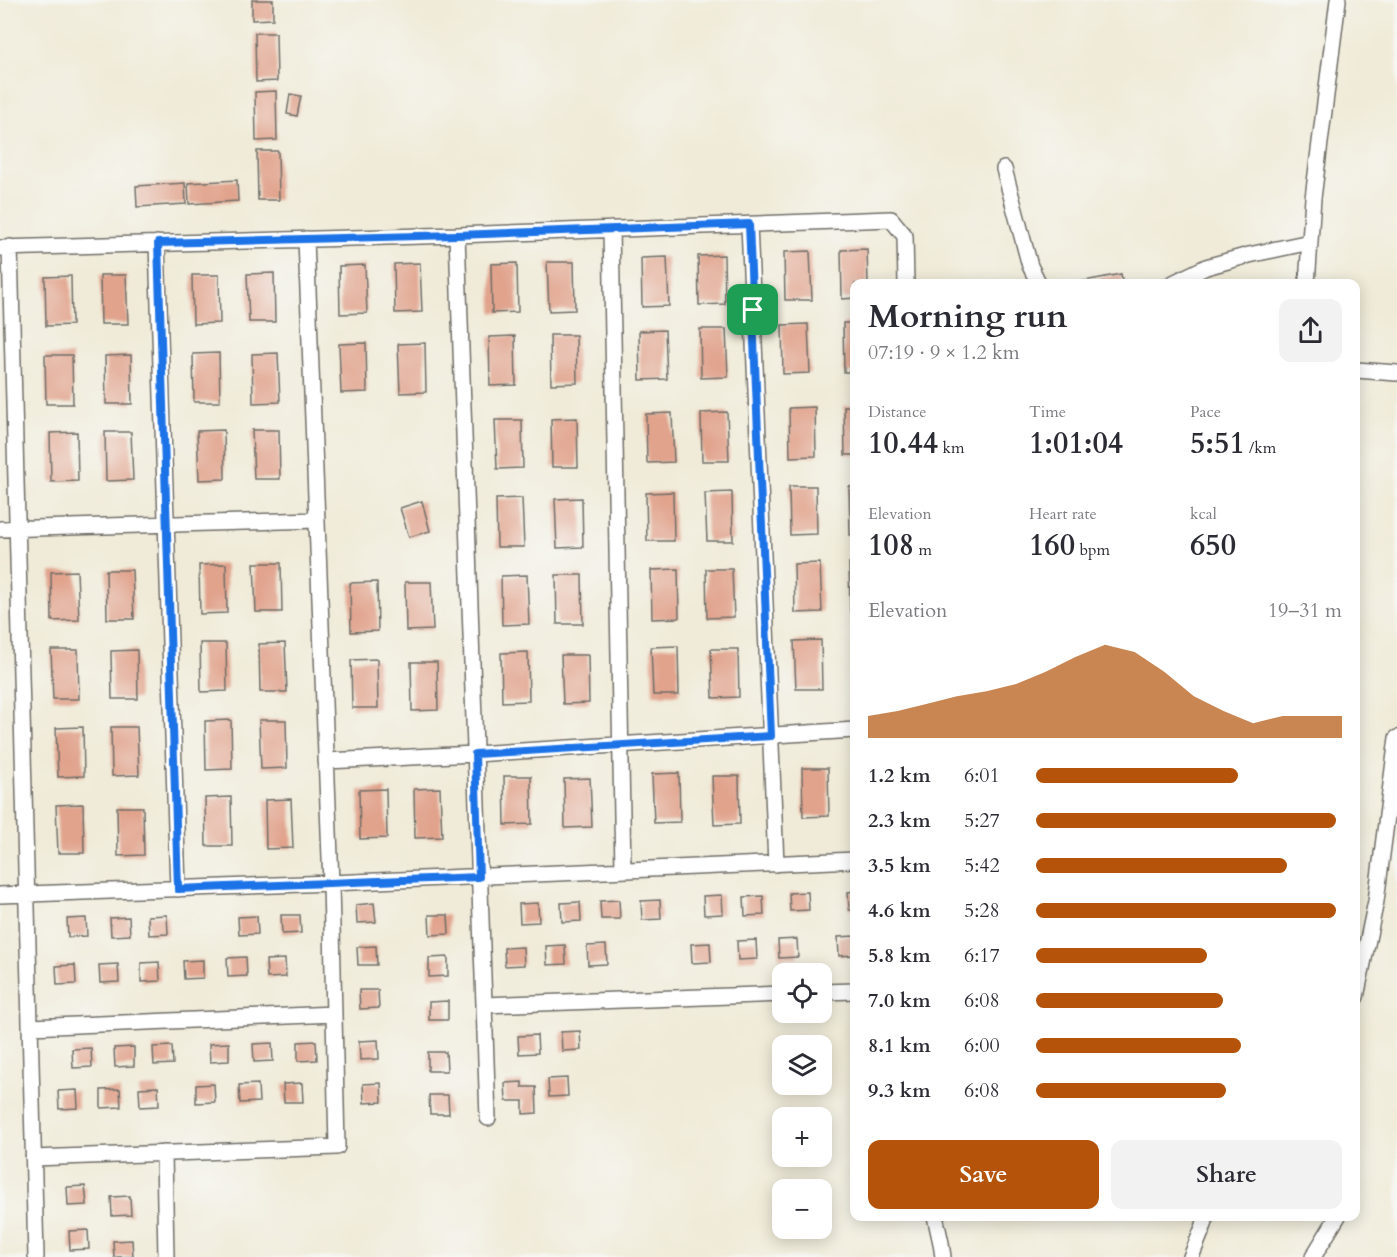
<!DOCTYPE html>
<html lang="en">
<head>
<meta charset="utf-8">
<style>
	body { margin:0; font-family:Cardo,serif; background:#f2f2f3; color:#2b2b33; height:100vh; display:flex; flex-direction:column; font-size:22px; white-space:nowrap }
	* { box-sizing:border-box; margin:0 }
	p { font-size:20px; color:#7c7c81 }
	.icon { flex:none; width:33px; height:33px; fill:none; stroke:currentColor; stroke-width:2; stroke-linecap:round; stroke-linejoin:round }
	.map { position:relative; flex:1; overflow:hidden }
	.drawer { position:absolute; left:850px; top:279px; width:510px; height:942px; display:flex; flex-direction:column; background:#fff; border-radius:12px; box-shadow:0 3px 15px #0003 }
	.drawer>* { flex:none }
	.tools { position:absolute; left:772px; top:963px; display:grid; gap:12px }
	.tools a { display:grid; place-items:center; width:60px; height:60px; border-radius:12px; background:#fff; box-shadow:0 3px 15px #0003; font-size:30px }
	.pin { position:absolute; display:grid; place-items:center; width:51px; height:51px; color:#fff; margin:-26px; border-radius:12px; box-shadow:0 3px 9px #0006 }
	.round { display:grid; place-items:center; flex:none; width:63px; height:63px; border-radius:12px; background:#f2f2f3 }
	.summary { display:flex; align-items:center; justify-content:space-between; height:102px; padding:0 18px }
	h1 { font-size:33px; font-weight:800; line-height:45px }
	.stats { display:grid; grid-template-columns:repeat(3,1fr); gap:9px; height:102px; padding:6px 18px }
	.stats div { display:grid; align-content:center }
	.stats b { font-size:30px; font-weight:800 }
	.stats small { font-size:16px; font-weight:400 }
	.stats p { font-size:16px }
	.chart { height:168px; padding:12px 18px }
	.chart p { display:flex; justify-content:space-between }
	.chart svg { width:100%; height:108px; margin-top:6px; fill:#b45309; opacity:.7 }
	.primary-button { display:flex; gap:12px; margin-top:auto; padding:12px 18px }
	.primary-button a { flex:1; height:69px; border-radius:12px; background:#b45309; color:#fff; font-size:24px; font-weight:800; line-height:69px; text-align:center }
	.primary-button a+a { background:#f2f2f3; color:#2b2b33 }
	ul { padding:0 18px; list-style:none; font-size:20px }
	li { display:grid; grid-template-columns:96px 72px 1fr; align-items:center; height:45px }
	li i { height:15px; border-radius:8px; background:#b45309 }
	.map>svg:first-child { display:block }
	.building { fill:#e1a38c }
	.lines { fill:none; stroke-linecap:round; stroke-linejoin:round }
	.street-casing { stroke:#706e68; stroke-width:18 }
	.street { stroke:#fff; stroke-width:15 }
	.route-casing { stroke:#fff; stroke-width:12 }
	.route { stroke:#1a73e8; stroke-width:8 }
</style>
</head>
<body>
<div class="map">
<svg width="1397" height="1257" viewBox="0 0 1397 1257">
	<rect width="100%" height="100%" fill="#f6f6f2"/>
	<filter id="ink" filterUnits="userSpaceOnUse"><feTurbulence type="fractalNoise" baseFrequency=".0167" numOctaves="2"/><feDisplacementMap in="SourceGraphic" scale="12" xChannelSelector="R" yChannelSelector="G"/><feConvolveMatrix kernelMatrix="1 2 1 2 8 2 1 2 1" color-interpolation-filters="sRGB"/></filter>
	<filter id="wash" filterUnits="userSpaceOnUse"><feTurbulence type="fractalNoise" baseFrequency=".008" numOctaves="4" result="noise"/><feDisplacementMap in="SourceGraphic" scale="24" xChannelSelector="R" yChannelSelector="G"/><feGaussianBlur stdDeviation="1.35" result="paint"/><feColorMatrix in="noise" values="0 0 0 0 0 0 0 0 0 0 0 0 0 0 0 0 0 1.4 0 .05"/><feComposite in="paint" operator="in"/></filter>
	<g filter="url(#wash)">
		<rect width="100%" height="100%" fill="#f0ebd8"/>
		<g id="blocks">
			<path class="building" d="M252 0H273V19L252 20Z
				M255 33H276L277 81 256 82Z
				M276 91 277 140 256 141 255 92Z
				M290 94 301 96 297 116 287 114Z
				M257 151H278L279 200H258Z
				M237 180 238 201 189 204 188 183Z
				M185 183 186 204 137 207 136 186Z
				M867 249 868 284H855V298L842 299 841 250Z
				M810 251 812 300H785L784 252Z
				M724 255 725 304 699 305 698 256Z
				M667 257 669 306 642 307 641 258Z
				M547 262H574L575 310 549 311Z
				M420 263 422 312 395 313 394 264Z
				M517 263 518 312 492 313 491 264Z
				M365 265 367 313 340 314 339 266Z
				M274 273 275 322H249L247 274Z
				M1121 274 1123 284H1079V282Z
				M100 275H126L128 324H101Z
				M192 275H219L220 323 193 324Z
				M71 276 72 325 46 326 45 277Z
				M843 323H855V372H844Z
				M808 324 810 373 783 374 782 325Z
				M700 329H726L728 377 701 378Z
				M665 330 667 379 640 380 639 331Z
				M550 335H576L577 383 551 384Z
				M515 336 516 385 490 386 489 337Z
				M366 343 367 392 341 393 339 344Z
				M425 343 426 392 400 393 398 344Z
				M219 353 220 402H194L193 354Z
				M278 353 280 402 253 403 252 354Z
				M45 355H72L73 404H46Z
				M131 355 132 404H106L105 356Z
				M844 406H855V455H845Z
				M815 407 816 456 790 457 789 408Z
				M727 412 729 461H702L701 413Z
				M672 413 674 462 647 463 646 414Z
				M577 418 578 467H552L551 419Z
				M495 420H522L523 468 497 469Z
				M224 430 225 479 199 480 197 431Z
				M252 430H279L280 479H254Z
				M77 432 78 481 51 482 50 433Z
				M105 432H131L133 480 106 481Z
				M789 486H816L817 534 790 535Z
				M855 486V535H850L849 487Z
				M673 492 674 541H647L646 493Z
				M732 492 733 541H707L705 493Z
				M522 498 524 547H497L496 499Z
				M582 498 583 547 557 548 555 499Z
				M422 501 430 531 409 537 400 508Z
				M254 563H281L282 612H256Z
				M820 563 822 612 795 613 794 564Z
				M849 563H855V612H850Z
				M226 564 227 613 200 614 199 565Z
				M678 569 679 618 652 619 651 570Z
				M706 569H732L734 617 707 618Z
				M106 570H132L134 619H107Z
				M77 571 79 620 52 621 51 572Z
				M527 575 529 624 502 625 501 576Z
				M556 575H582L583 624H557Z
				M377 582 378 631 351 632 350 583Z
				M405 582H431L433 630 406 631Z
				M821 640 822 689H796L794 641Z
				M200 643H226L227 691 201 692Z
				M285 643 287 692H260L259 644Z
				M678 646 679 695H653L651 647Z
				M711 649H738L739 697 713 698Z
				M51 650H78L79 699H53Z
				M137 650 138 699H112L111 651Z
				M528 652 529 701 502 702 501 653Z
				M561 655H588L589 703 563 704Z
				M377 659 378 708H352L351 660Z
				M411 662H437L438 710 412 711Z
				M231 720 232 769 206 770 205 721Z
				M259 720H286L287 768 261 769Z
				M83 727 84 776 58 777 56 728Z
				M111 727H137L139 775 112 776Z
				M802 768H828L829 816 803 817Z
				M679 773 680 822 654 823 652 774Z
				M504 776H531L532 824 505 825Z
				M712 776H739L740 824 714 825Z
				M590 778 592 827 565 828 564 779Z
				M440 788 442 837 415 838 414 789Z
				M386 789 387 838 360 839 359 790Z
				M231 797 232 846H206L205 798Z
				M291 799 293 848 266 849 265 800Z
				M83 804 84 853H58L56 805Z
				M117 807H143L144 855 118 856Z
				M855 891V910H849L848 892Z
				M808 892 809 910 790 911 789 893Z
				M722 895 723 914 704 915 703 896Z
				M763 896 764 915 745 916 744 897Z
				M619 900 620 919H601L600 901Z
				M660 900 661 919 642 920 641 901Z
				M580 902 581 921 562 922 561 903Z
				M374 903 376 922 357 923 356 905Z
				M538 903 539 922 520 923 519 904Z
				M167 915 168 934 149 935 148 916Z
				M281 915H300L301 933 282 934Z
				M429 915H448L449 934 430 935Z
				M257 916 258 934 239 935 238 917Z
				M129 917 130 935 111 936 110 918Z
				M86 918 87 936 68 937 67 919Z
				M855 936V955L839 956 838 937Z
				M797 939 798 957 779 958 778 940Z
				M756 940 757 959 738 960 737 941Z
				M710 943 711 962 692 963 691 944Z
				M565 945 566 964 547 965 546 946Z
				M606 945 607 964 588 965 587 946Z
				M376 946 377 965H358L357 947Z
				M523 947 524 965 505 966 504 948Z
				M246 957 247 976 228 977 227 958Z
				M448 957V976L429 977V958Z
				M285 959 286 977 267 978 266 960Z
				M203 960V978L184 979 183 961Z
				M159 962 160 981 141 982V963Z
				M118 964 119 982 100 983 99 965Z
				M75 965 76 984 57 985 56 966Z
				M359 990H378L379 1008 360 1009Z
				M448 1001V1020H429V1002Z
				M580 1031 581 1050 562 1051 561 1032Z
				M537 1035 538 1053 519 1054 518 1036Z
				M378 1040 379 1059 360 1060 359 1041Z
				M316 1041 317 1060 298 1061V1042Z
				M229 1043V1061L210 1062 209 1044Z
				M272 1043 273 1061 254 1062 253 1044Z
				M172 1046 173 1064 154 1065 153 1047Z
				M134 1047V1066L115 1067 114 1048Z
				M91 1048 92 1067 73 1068 72 1049Z
				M428 1052H446L447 1071H428Z
				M567 1078 568 1096 549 1097 548 1079Z
				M522 1082V1087H536L537 1113 523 1114V1101H506L505 1083Z
				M302 1083 303 1102H284L283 1084Z
				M381 1083 382 1102 364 1103 363 1084Z
				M214 1084 215 1102 196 1103V1085Z
				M258 1084 259 1102 240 1103 239 1085Z
				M158 1087 159 1106 140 1107 139 1088Z
				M120 1089 121 1107 101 1108V1090Z
				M77 1090 78 1108 59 1109 58 1091Z
				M429 1095H448L449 1114H430Z
				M85 1186 87 1205 68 1206 67 1187Z
				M130 1196 131 1215 112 1216 111 1197Z
				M88 1230 89 1249 70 1250 69 1231Z
				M132 1240 133 1257H114L113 1241Z"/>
		</g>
	</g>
	<g filter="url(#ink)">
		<use href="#blocks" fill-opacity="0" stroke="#706e68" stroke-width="1.5"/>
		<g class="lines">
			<g class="street-casing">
				<path id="street" d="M1004 169 1030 266 1039 284
					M749 224 776 864
					M611 229 623 870
					M457 235 488 1118
					M157 243 178 889
					M10 247 36 1257
					M0 248 457 235 891 219 905 236 906 284
					M1171 284 1206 267 1249 255 1310 242
					M1307 284 1313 198 1338 0
					M1356 370 1397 373
					M0 529 317 520
					M326 761 475 754 855 730
					M0 895 331 883 855 860
					M822 992 855 991
					M1356 997 1376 901 1397 738
					M484 1005 783 994
					M30 1027 334 1014
					M164 1153 166 1257
					M33 1158 337 1147 331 883 306 239
					M935 1216 941 1243 943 1257
					M1191 1257 1204 1225 1206 1216
					M1313 1257 1338 1216"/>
			</g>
			<use href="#street" class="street"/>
		</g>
	</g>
	<g class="lines" filter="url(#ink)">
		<g class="route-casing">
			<path id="route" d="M749 224 771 736 475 754 479 877 178 889 158 243 457 235Z"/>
		</g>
		<use href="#route" class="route"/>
	</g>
</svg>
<div class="tools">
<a><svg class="icon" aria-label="locate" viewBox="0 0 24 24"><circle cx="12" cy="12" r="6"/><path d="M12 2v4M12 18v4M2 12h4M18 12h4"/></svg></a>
<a><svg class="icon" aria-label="layers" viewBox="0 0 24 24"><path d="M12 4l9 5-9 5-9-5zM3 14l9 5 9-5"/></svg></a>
<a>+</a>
<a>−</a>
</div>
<div class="pin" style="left:753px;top:310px;background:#1e9e55"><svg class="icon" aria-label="arrive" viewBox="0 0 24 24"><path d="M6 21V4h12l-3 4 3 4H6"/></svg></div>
<section class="drawer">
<div class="summary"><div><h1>Morning run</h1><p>07:19 · 9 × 1.2 km</p></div><a class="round"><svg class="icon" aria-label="share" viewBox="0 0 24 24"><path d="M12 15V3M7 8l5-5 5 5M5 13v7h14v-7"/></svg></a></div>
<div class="stats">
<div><p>Distance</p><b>10.44<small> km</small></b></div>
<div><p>Time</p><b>1:01:04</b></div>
<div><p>Pace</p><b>5:51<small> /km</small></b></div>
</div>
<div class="stats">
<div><p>Elevation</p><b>108<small> m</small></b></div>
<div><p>Heart rate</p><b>160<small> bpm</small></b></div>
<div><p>kcal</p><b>650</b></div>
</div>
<div class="chart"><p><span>Elevation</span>19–31 m</p>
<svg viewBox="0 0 160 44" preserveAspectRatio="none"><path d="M0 44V35L10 33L20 30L30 27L40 25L50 22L60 17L70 11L80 6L90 9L100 17L110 27L120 33L130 38L140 35L150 35L160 35V44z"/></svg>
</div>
<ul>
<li><b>1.2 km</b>6:01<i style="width:66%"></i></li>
<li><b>2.3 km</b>5:27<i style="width:98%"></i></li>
<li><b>3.5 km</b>5:42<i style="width:82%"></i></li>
<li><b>4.6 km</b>5:28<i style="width:98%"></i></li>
<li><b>5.8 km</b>6:17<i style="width:56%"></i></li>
<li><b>7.0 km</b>6:08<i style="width:61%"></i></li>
<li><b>8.1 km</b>6:00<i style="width:67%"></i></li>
<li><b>9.3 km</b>6:08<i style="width:62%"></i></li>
</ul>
<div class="primary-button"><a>Save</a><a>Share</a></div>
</section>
</div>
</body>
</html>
